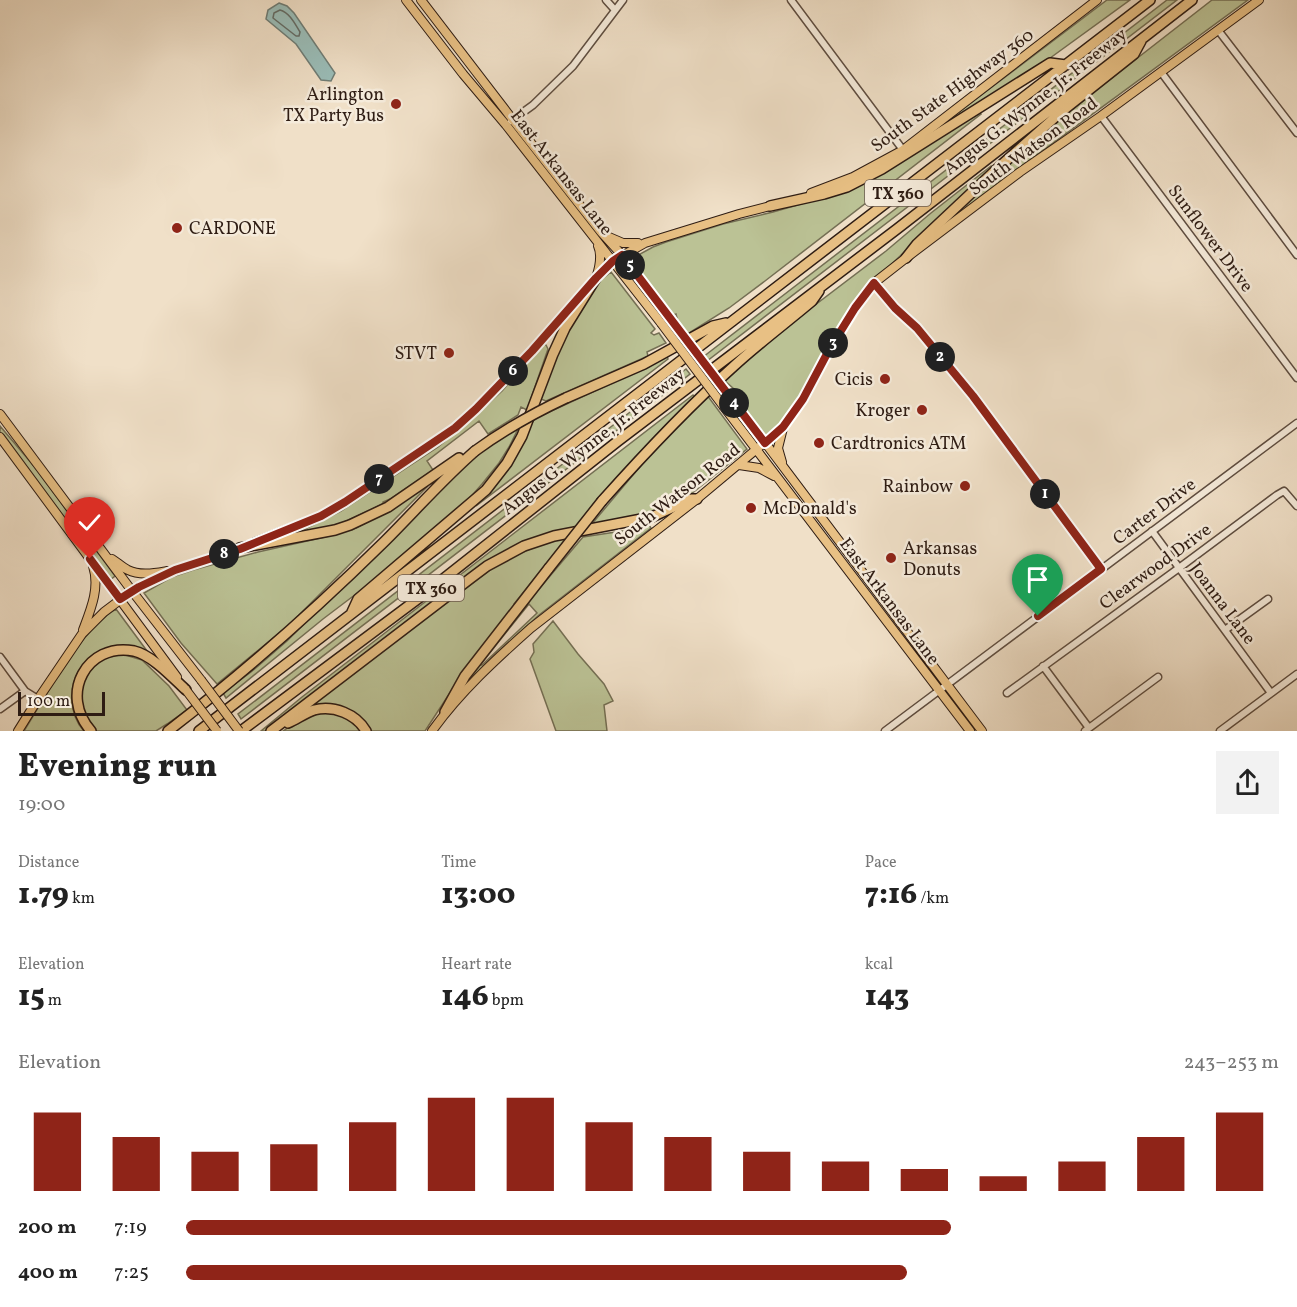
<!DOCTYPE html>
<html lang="en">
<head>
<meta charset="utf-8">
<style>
	body { margin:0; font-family:Vollkorn,serif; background:#f2f2f2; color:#222; height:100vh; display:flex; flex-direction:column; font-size:22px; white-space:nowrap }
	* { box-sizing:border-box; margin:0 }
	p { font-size:20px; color:#767676 }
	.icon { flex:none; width:33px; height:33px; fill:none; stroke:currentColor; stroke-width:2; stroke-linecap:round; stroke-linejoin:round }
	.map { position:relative; height:731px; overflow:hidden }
	.sheet { display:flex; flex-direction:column; background:#fff; flex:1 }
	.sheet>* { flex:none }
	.scale { position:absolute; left:18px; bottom:15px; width:87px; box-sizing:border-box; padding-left:6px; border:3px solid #2e1c13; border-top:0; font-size:16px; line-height:21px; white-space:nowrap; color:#2e1c13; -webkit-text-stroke:4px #f5ebdb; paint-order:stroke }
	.pin { position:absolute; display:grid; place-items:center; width:51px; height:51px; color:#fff; margin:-62px -26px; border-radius:50% 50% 50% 0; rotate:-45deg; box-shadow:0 0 6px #0007 }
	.pin .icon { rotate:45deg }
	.km { position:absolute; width:30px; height:30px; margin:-15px; border-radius:50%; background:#222; color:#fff; font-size:16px; line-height:30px; text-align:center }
	.round { display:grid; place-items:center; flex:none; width:63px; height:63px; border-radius:0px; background:#f2f2f2 }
	.summary { display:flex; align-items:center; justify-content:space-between; height:102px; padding:0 18px }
	h1 { font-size:33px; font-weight:800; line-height:45px }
	.stats { display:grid; grid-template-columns:repeat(3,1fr); gap:9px; height:102px; padding:6px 18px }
	.stats div { display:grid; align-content:center }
	.stats b { font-size:30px; font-weight:800 }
	.stats small { font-size:16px; font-weight:400 }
	.stats p { font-size:16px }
	.chart { height:168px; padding:12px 18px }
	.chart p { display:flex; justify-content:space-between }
	.chart svg { width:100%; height:108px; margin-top:6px; stroke:#8f2418; stroke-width:6 }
	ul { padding:0 18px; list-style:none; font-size:20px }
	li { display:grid; grid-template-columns:96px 72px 1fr; align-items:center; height:45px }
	li i { height:15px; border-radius:8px; background:#8f2418 }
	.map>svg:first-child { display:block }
	.green { fill:#bbc295; stroke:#746f54; stroke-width:1.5; fill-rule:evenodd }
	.water { fill:#9abdb8; stroke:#6f7d76; stroke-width:1.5 }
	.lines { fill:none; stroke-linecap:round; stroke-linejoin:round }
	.shore { stroke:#646c66; stroke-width:1.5 }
	.minor-casing { stroke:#5e4d40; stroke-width:9 }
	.major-casing { stroke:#2e1c13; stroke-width:10 }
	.highway-casing { stroke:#2e1c13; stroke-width:12 }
	.minor { stroke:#f5ebdb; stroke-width:6 }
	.major { stroke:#e8c084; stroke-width:8 }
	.highway { stroke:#e8c084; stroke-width:9 }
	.major-bridge-casing { stroke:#2e1c13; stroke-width:10; stroke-linecap:butt }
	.highway-bridge-casing { stroke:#2e1c13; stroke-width:12; stroke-linecap:butt }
	.major-bridge { stroke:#e8c084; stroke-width:8 }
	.highway-bridge { stroke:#e8c084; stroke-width:9 }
	.route-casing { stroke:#fff; stroke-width:12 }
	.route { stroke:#8f2418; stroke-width:8 }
	.poi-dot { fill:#8f2418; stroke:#f5ebdb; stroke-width:2 }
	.labels { text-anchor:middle; stroke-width:5; stroke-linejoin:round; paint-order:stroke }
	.shield { fill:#f5ebdb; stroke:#6a5a4f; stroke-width:1.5 }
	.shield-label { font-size:16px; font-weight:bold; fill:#2e1c13 }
	.street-label { font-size:18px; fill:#2e1c13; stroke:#f5ebdb }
	.poi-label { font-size:18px; fill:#2e1c13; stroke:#f5ebdb; text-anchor:end }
</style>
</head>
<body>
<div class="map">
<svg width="1297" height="731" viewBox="0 0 1297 731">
	<rect width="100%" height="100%" fill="#f0e0c8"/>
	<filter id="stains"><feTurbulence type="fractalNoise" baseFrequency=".00333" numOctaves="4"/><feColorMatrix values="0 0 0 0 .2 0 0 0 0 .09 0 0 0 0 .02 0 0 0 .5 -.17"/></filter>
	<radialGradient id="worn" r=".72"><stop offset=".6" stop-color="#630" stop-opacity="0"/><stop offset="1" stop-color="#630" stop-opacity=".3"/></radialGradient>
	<path class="green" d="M1107 0H1130L1035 69 927 136Z
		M1167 0H1177L707 361 703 357Z
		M1212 0H1248L1004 179 936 231 998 172 1072 109Z
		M979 111 981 114 765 281 729 308 686 335 676 321 677 318 676 314 671 316 630 262 631 259 653 247 666 242 723 224 773 212 822 198Z
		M991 166 995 167 866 288 845 317 799 399 783 421 765 438 738 403 744 398 724 380 773 337 886 251 931 213Z
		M611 272 655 329 651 333 654 335 659 333 666 343 647 352 648 356 546 401 541 399 565 332 597 283Z
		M543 344 546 345 548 349 527 410 521 407 518 415 488 434 479 421 427 461 433 470 390 499 383 502V504L342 523 301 534V531L341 511 438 447 474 417 502 391Z
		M667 356 668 359 476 506 484 497 524 439 534 419 610 384Z
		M686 369 690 374 241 719 238 714Z
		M693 395 695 397 663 428 575 529 509 550 327 684 266 731H261L302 697Z
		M707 395 747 449 681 502 664 510 591 525 664 438Z
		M0 426 38 471 115 576 110 580 0 433Z
		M519 427 509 447 499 463 482 484 467 501 385 572 323 619 226 698 223 693 251 672 287 641 457 471 492 444Z
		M428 486 289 625 217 684 181 643 144 593 172 577 193 570 258 552 325 537 356 528 385 513Z
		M649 525 651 528 539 615 491 659 459 694 457 691 489 648 583 537 629 530ZM529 604 537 613 482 665H480Z
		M568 537 514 604 516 606 459 679 425 731H369L355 716 315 708 312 704 494 567C518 553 541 543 568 537Z
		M116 609 150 655C146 653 141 651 137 651 133 650 93 657 90 659 87 661 83 666 80 669 68 687 69 715 84 731H24C46 696 81 629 116 609Z
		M553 621 578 654 604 684 613 701 604 705 607 731H556L530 659 534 652 533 644Z
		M122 654 142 660 169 686 187 710 167 724 156 731H94L90 728 79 697 84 676 100 660 109 656Z
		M326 712C341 715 351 719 361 731H283C297 721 310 715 326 712Z"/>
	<path class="water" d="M279 3 287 6 294 13 335 73 331 81 321 80 296 44 266 19 268 10Z"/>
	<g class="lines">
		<path class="shore" d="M280 10C290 13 295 24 300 32L299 36H296L273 18 274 13Z"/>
		<g class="minor-casing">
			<path id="minor" d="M606 0 615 10
				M791 0 903 150
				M1218 30 1297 133
				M1161 72 1297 255
				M1101 116 1297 378
				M511 121 533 105 573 66 623 0
				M874 283 895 308 917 328 973 396 1101 569
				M1152 531 1271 693
				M1225 630 1268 599
				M0 657 25 691 38 699
				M1043 666 1089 728
				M1007 693 1179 568 1277 495 1284 491 1297 506
				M0 709 25 691
				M885 731 1297 423
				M1085 731 1158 677
				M1220 731 1297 674"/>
		</g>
		<g class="major-casing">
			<path id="major" d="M406 0 463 74 506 125 661 323
				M421 0 513 120 601 232 622 255 669 317
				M811 193 853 177 903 150 1097 0
				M609 237 623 243H638
				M597 275C600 265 602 255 598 246
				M592 282 613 261 645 243 739 214 774 205
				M733 400 982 731
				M724 407 970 731
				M0 414 132 591 201 680
				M0 437 177 677
				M782 462 778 448 783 428
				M739 465 759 468 774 476
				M255 542 321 516 345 502 455 428 476 409 532 351 584 291
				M112 559C117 562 122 567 128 570 140 576 155 573 167 571
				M83 630C91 609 100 588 93 566
				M18 731 38 699 82 634 104 612 132 591 175 570 244 547
				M432 731C460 692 496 659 531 628L697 499 783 427 803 399 828 352 855 308 874 283 906 258 1020 172 1101 116 1259 0"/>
		</g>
		<g class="highway-casing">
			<path id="highway" d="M770 206 824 194 847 187 882 169 1050 63 1066 65
				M906 258 917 244 999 167 1061 112 1134 54 1141 41
				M566 398 644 364 713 326 726 323
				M602 501C644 454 687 408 734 366 759 343 786 323 812 301L819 291
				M240 548 335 530 350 525 388 507 459 458
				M352 612 358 599 486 490 507 463 522 436 553 354 565 328 596 278
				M445 712 465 676 549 568
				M288 723C297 719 305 713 314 710 334 705 356 714 366 731
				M91 731C59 695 86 642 134 651 152 655 173 678 186 690
				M168 731C244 673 317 608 385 541 415 511 443 479 475 451
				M199 731 1150 0
				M241 731 423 595 618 441 897 229 1192 0
				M271 731 471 578 487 566 524 546 554 536 652 517 691 499H697"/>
		</g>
		<use href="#minor" class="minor"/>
		<use href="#major" class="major"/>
		<use href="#highway" class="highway"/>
		<g class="major-bridge-casing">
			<path id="major-bridge" d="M669 317 733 400
				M661 323 724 407
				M201 680 239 731
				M186 690 217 731"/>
		</g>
		<g class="highway-bridge-casing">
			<path id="highway-bridge" d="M475 451C504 430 534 413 566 398
				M549 568 602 501"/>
		</g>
		<use href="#major-bridge" class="major-bridge"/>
		<use href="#highway-bridge" class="highway-bridge"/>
	</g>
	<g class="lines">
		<g class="route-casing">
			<path id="route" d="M90 559 120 599 139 587 175 570 240 549 321 516 345 502 455 428 476 409 532 351 596 278 613 261 622 255 765 443 783 427 803 399 829 350 855 308 874 283 895 308 917 328 973 396 1101 569 1038 616"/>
		</g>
		<use href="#route" class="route"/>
	</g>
	<g class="poi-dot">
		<circle cx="396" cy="104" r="6"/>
		<circle cx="177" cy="228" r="6"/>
		<circle cx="449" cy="353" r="6"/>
		<circle cx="885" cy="379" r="6"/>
		<circle cx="922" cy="410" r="6"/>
		<circle cx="819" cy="443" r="6"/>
		<circle cx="965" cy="486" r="6"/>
		<circle cx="751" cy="508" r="6"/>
		<circle cx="891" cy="558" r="6"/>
	</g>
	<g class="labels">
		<g class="shield">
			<rect x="865" y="180" width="66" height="26" rx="4.5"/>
			<rect x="398" y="575" width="66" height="26" rx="4.5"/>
		</g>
		<g class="shield-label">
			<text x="898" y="199">TX 360</text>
			<text x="431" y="594">TX 360</text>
		</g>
		<g class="street-label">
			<text transform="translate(952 90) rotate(-36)" y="6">South State Highway 360</text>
			<text transform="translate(1035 101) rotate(-38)" y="6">Angus G. Wynne, Jr. Freeway</text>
			<text transform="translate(1033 146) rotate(-36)" y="6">South Watson Road</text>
			<text transform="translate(562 172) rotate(52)" y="6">East Arkansas Lane</text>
			<text transform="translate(1211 238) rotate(53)" y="6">Sunflower Drive</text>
			<text transform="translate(593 441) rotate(-38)" y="6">Angus G. Wynne, Jr. Freeway</text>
			<text transform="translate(677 494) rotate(-38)" y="6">South Watson Road</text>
			<text transform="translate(1154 511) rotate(-37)" y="6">Carter Drive</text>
			<text transform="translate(1155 566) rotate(-36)" y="6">Clearwood Drive</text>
			<text transform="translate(890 601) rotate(53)" y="6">East Arkansas Lane</text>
			<text transform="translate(1223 603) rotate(53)" y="6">Joanna Lane</text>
		</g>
		<g class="poi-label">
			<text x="384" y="100">Arlington<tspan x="384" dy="21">TX Party Bus</tspan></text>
			<text x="189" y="234" text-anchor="start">CARDONE</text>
			<text x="437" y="359">STVT</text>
			<text x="873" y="385">Cicis</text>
			<text x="910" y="416">Kroger</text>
			<text x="831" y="449" text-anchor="start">Cardtronics ATM</text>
			<text x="953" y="492">Rainbow</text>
			<text x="763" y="514" text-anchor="start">McDonald's</text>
			<text x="903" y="554" text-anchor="start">Arkansas<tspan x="903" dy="21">Donuts</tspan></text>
		</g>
	</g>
	<rect width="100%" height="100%" filter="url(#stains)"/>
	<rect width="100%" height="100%" fill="url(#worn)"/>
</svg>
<div class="scale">100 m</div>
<div class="pin" style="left:1038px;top:616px;background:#1e9e55"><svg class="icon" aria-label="arrive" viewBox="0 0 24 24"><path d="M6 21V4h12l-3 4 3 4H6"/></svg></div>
<div class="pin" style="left:90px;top:559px;background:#d93025"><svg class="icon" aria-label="check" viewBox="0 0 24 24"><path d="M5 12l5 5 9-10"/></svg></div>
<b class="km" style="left:1045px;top:494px">1</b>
<b class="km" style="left:940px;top:357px">2</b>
<b class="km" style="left:833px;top:343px">3</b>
<b class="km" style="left:734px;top:403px">4</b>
<b class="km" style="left:630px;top:265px">5</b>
<b class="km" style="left:513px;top:371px">6</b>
<b class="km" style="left:379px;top:479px">7</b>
<b class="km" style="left:224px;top:554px">8</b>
</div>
<section class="sheet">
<div class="summary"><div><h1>Evening run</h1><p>19:00</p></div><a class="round"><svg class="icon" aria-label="share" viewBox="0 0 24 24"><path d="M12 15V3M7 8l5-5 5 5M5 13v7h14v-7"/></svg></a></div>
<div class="stats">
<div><p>Distance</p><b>1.79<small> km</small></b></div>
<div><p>Time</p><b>13:00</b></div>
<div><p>Pace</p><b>7:16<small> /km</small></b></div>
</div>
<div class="stats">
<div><p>Elevation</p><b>15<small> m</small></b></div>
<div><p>Heart rate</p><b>146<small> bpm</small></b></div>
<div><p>kcal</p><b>143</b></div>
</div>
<div class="chart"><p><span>Elevation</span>243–253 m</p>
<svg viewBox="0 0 160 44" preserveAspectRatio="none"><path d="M5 44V12M15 44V22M25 44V28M35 44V25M45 44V16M55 44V6M65 44V6M75 44V16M85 44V22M95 44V28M105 44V32M115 44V35M125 44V38M135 44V32M145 44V22M155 44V12"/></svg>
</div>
<ul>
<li><b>200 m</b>7:19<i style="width:70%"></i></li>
<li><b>400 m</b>7:25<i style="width:66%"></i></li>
</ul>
</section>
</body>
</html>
